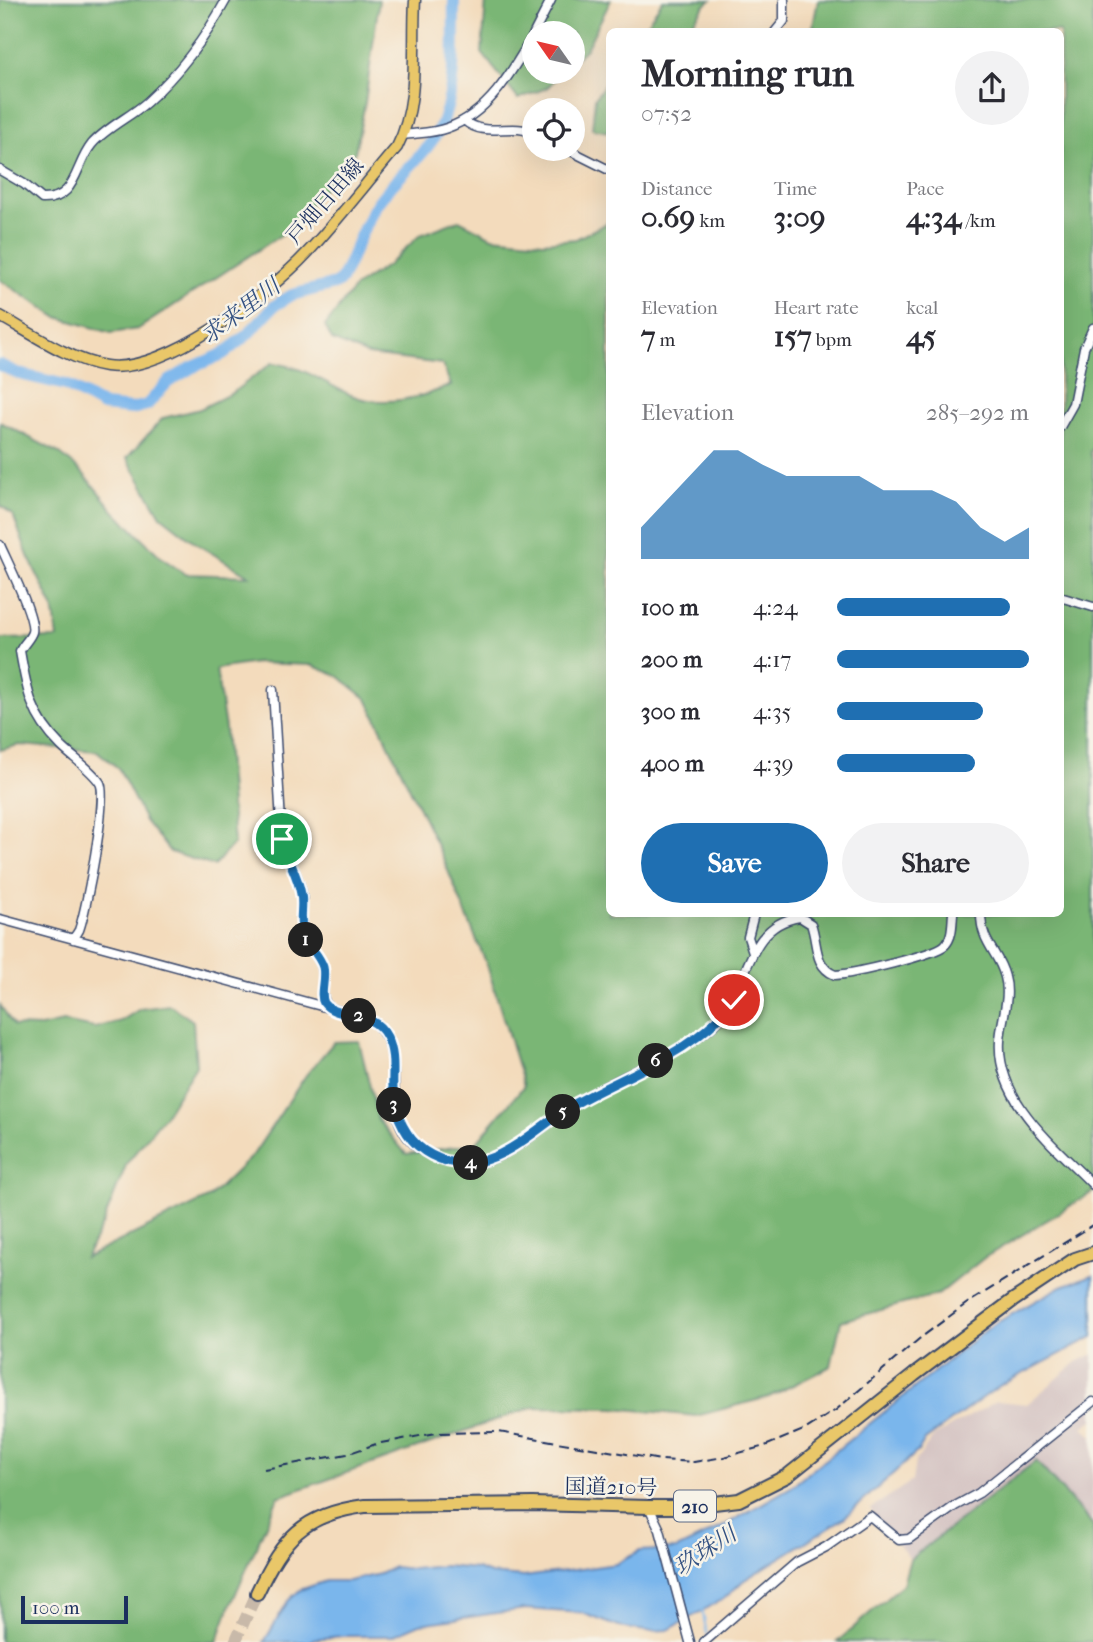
<!DOCTYPE html>
<html lang="en">
<head>
<meta charset="utf-8">
<style>
	body { margin:0; font-family:"IM FELL French Canon","Noto Serif JP",serif; background:#f2f2f3; color:#2b2b33; height:100vh; display:flex; flex-direction:column; font-size:26px; white-space:nowrap }
	* { box-sizing:border-box; margin:0 }
	p { font-size:23px; color:#7c7c81 }
	.icon { flex:none; width:38px; height:38px; fill:none; stroke:currentColor; stroke-width:2; stroke-linecap:round; stroke-linejoin:round }
	.map { position:relative; flex:1; overflow:hidden }
	.side { position:absolute; left:606px; top:28px; width:458px; height:889px; display:flex; flex-direction:column; background:#fff; border-radius:10px; box-shadow:0 7px 28px #0002 }
	.side>* { flex:none }
	.needle { width:46px; rotate:304deg }
	.fabs { position:absolute; left:522px; top:21px; display:grid; gap:14px }
	.fabs a { display:grid; place-items:center; width:63px; height:63px; border-radius:50%; background:#fff; box-shadow:0 7px 28px #0002; font-size:35px }
	.scale { position:absolute; left:21px; bottom:18px; width:107px; box-sizing:border-box; padding-left:7px; border:4px solid #1b2f5e; border-top:0; font-size:19px; line-height:24px; white-space:nowrap; color:#1b2f5e; -webkit-text-stroke:5px #f7f3e8; paint-order:stroke }
	.pin { position:absolute; display:grid; place-items:center; width:60px; height:60px; color:#fff; margin:-30px; border:4px solid #fff; border-radius:50%; box-shadow:0 2px 7px #0007 }
	.km { position:absolute; width:35px; height:35px; margin:-18px; border-radius:50%; background:#222; color:#fff; font-size:19px; line-height:35px; text-align:center }
	.round { display:grid; place-items:center; flex:none; width:74px; height:74px; border-radius:37px; background:#f2f2f3 }
	.summary { display:flex; align-items:center; justify-content:space-between; height:119px; padding:0 35px }
	h1 { font-size:38px; font-weight:700; line-height:52px }
	.metrics { display:grid; grid-template-columns:repeat(3,1fr); gap:10px; height:119px; padding:7px 35px }
	.metrics div { display:grid; align-content:center }
	.metrics b { font-size:30px; font-weight:700 }
	.metrics small { font-size:19px; font-weight:400 }
	.metrics p { font-size:19px }
	.chart { height:196px; padding:14px 35px }
	.chart p { display:flex; justify-content:space-between }
	.chart svg { width:100%; height:126px; margin-top:7px; fill:#1f6fb2; opacity:.7 }
	.primary-button { display:flex; gap:14px; margin-top:auto; padding:14px 35px }
	.primary-button a { flex:1; height:80px; border-radius:42px; background:#1f6fb2; color:#fff; font-size:28px; font-weight:700; line-height:80px; text-align:center }
	.primary-button a+a { background:#f2f2f3; color:#2b2b33 }
	ul { padding:0 35px; list-style:none; font-size:23px }
	li { display:grid; grid-template-columns:112px 84px 1fr; align-items:center; height:52px }
	li i { height:18px; border-radius:9px; background:#1f6fb2 }
	.map>svg:first-child { display:block }
	.industrial { fill:#d1bfbf }
	.forest { fill:#7ab675; stroke:#4a726a; stroke-width:2 }
	.water { fill:#7ab6ec; stroke:#4a72a5; stroke-width:2 }
	.lines { fill:none; stroke-linecap:round; stroke-linejoin:round }
	.stream { stroke:#7ab6ec; stroke-width:2 }
	.river { stroke:#7ab6ec; stroke-width:12 }
	.highway-tunnel { stroke:#c8b9a9; stroke-width:12; stroke-dasharray:12 6; stroke-linecap:butt }
	.minor-casing { stroke:#3b496c; stroke-width:11 }
	.major-casing { stroke:#3b496c; stroke-width:13 }
	.highway-casing { stroke:#3b496c; stroke-width:16 }
	.minor { stroke:#fff; stroke-width:8 }
	.major { stroke:#e9c769; stroke-width:10 }
	.highway { stroke:#e9c769; stroke-width:12 }
	.rail { stroke:#1b2f5e; stroke-width:2; stroke-dasharray:10 5; stroke-linecap:butt }
	.route-casing { stroke:#fff; stroke-width:14 }
	.route { stroke:#1f6fb2; stroke-width:9 }
	.labels { text-anchor:middle; stroke-width:5; stroke-linejoin:round; paint-order:stroke }
	.shield { fill:#f7f3e8; stroke:#5d6a87; stroke-width:2 }
	.shield-label { font-size:19px; font-weight:bold; fill:#1b2f5e }
	.street-label { font-size:21px; fill:#1b2f5e; stroke:#f7f3e8 }
	.water-label { font-size:23px; font-style:italic; fill:#335182; stroke:#f7f3e8 }
</style>
</head>
<body>
<div class="map">
<svg width="1093" height="1642" viewBox="0 0 1093 1642">
	<rect width="100%" height="100%" fill="#f7f3e8"/>
	<filter id="ink" filterUnits="userSpaceOnUse"><feTurbulence type="fractalNoise" baseFrequency=".0143" numOctaves="2"/><feDisplacementMap in="SourceGraphic" scale="14" xChannelSelector="R" yChannelSelector="G"/><feConvolveMatrix kernelMatrix="1 2 1 2 8 2 1 2 1" color-interpolation-filters="sRGB"/></filter>
	<filter id="wash" filterUnits="userSpaceOnUse"><feTurbulence type="fractalNoise" baseFrequency=".00686" numOctaves="4" result="noise"/><feDisplacementMap in="SourceGraphic" scale="28" xChannelSelector="R" yChannelSelector="G"/><feGaussianBlur stdDeviation="1.57" result="paint"/><feColorMatrix in="noise" values="0 0 0 0 0 0 0 0 0 0 0 0 0 0 0 0 0 1.4 0 .05"/><feComposite in="paint" operator="in"/></filter>
	<g filter="url(#wash)">
		<rect width="100%" height="100%" fill="#f3dbbc"/>
		<path class="industrial" d="M1093 1354V1420L1083 1427 1093 1436V1525L1036 1461 910 1559 870 1509 912 1481 915 1462 934 1436 997 1401 1027 1404 1077 1362Z"/>
		<path class="forest" d="M0 0H379L365 103 355 152 287 231 138 329 111 333 57 317 0 280Z
			M486 0H611L586 49 572 62V33H534V72H562L547 88 518 99 482 53Z
			M663 0H711L705 5 687 31H642Z
			M818 0H1093V450L1090 451 1093 464V1192L984 1258 939 1294 841 1321 831 1366 769 1397 696 1416 614 1408 533 1407 278 1497 229 1609 217 1642H0V1005L14 1026 41 1027 63 1022 95 1028 121 1021 140 1009 170 1005 193 1021 196 1066 165 1115 127 1163 103 1223 85 1258 210 1197 253 1155 306 1075 334 1042 359 1041 378 1120 406 1154 475 1144 524 1086 487 965 442 856 367 699 338 676 311 665 256 663 216 669 225 728 234 843 214 866 170 852 145 821 119 769 97 751 19 745 0 750V639L58 638 53 607 28 556 13 515 0 505V422L59 453 82 472 115 512 162 558 185 574 249 576 197 544 161 516 127 458 163 418 200 409 232 393 272 363C307 367 321 382 351 395 381 408 423 398 451 385L442 364 368 355 332 340 325 326 355 287 388 265 420 235 459 220 492 237 543 242 576 239 609 222V914H1060V32L812 31Z
			M609 78V132L592 129 595 98Z
			M1036 1461 1093 1525V1642H837L903 1584 910 1559Z"/>
		<path class="water" d="M1093 1275V1337L999 1386 925 1440 919 1450 844 1518 743 1581 725 1598 668 1630 646 1631 619 1627 582 1613 525 1609 420 1624 392 1636H342L313 1639 311 1642H264L288 1601 300 1590 326 1581H349L380 1574 394 1567 412 1569 445 1566 477 1569 490 1574 524 1577 616 1564 640 1551 677 1549 720 1528 791 1487 991 1326 1062 1286Z"/>
		<g class="lines">
			<path class="stream" d="M702 1609 707 1634"/>
			<path class="river" d="M0 365 19 374 66 385 103 406 132 409 147 405 168 382 191 368 223 354 246 336 274 306 292 295 335 284 341 280C354 255 362 226 378 202 399 173 432 152 444 118 457 79 453 40 454 0"/>
		</g>
	</g>
	<g filter="url(#ink)">
		<g class="lines">
			<path class="highway-tunnel" d="M235 1642 257 1593"/>
			<g class="minor-casing">
				<path id="minor" d="M775 32 784 21V0
					M534 33 551 0
					M464 120C485 139 511 122 534 133
					M404 135C418 133 434 133 447 128 489 114 513 70 534 34
					M567 149 609 170
					M0 170 24 184 42 199C77 200 74 166 92 144 107 127 130 117 147 102 178 74 206 37 226 0
					M1060 427 1073 404 1084 348 1093 328
					M0 545C7 561 36 618 32 632 30 639 23 644 20 651 27 692 31 716 61 746 73 758 91 769 100 783 108 797 86 912 79 930 77 934 75 936 73 939
					M1060 597 1093 607
					M273 690 282 839C286 858 300 876 302 896 303 909 299 921 303 934 307 946 318 953 322 966 327 980 317 997 329 1007
					M981 914C981 944 999 952 1005 977 1011 998 1001 1020 1000 1041 996 1101 1056 1147 1093 1185
					M0 919 369 1019C420 1052 365 1121 430 1155 447 1164 469 1166 487 1160 519 1150 544 1124 572 1106 617 1075 673 1060 715 1024 749 995 742 925 800 917L811 924C818 942 813 966 835 975 852 974 935 955 945 945 953 937 952 923 953 914
					M753 952 748 937 754 914
					M649 1507 660 1530 690 1642
					M704 1642 797 1562 826 1547 870 1516 899 1540 909 1539 955 1506 979 1493 1093 1402"/>
			</g>
			<g class="major-casing">
				<path id="major" d="M0 316C31 333 71 361 106 366 163 375 269 294 307 253 338 220 367 182 397 147 420 103 412 49 415 0"/>
			</g>
			<g class="highway-casing">
				<path id="highway" d="M257 1593C283 1538 303 1514 365 1506L532 1504 649 1507H681L739 1500 787 1476 914 1375 1012 1301 1075 1259 1093 1253"/>
			</g>
			<use href="#minor" class="minor"/>
			<use href="#major" class="major"/>
			<use href="#highway" class="highway"/>
			<path class="rail" d="M264 1469 347 1454 376 1444 436 1433 499 1432 661 1460 694 1462 724 1457 765 1446 806 1429 836 1410 919 1339 966 1304 1093 1225"/>
		</g>
	</g>
	<g class="lines" filter="url(#ink)">
		<g class="route-casing">
			<path id="route" d="M282 839C286 858 298 875 301 894 304 908 298 921 304 935 308 947 319 954 323 967 326 979 319 994 324 1003 336 1020 373 1008 387 1037 399 1061 388 1086 396 1110 404 1133 416 1150 440 1159 495 1179 537 1124 580 1101 632 1072 699 1050 734 1000"/>
		</g>
		<use href="#route" class="route"/>
	</g>
	<g class="labels">
		<rect class="shield" x="674" y="1490.5" width="42" height="31" rx="5"/>
		<g class="shield-label">
			<text x="695" y="1513">210</text>
		</g>
		<g class="street-label">
			<text transform="translate(325 201) rotate(-49)" y="7">戸畑日田線</text>
			<text transform="translate(611 1487) rotate(1)" y="7">国道210号</text>
		</g>
		<g class="water-label">
			<text transform="translate(240 311) rotate(-37)" y="8">求来里川</text>
			<text transform="translate(705 1550) rotate(-34)" y="8">玖珠川</text>
		</g>
	</g>
</svg>
<div class="fabs">
<a><svg class="needle" viewBox="-14 -14 28 28"><path d="M0-13l5 13h-10z" fill="#e53935"/><path d="M0 13l5-13h-10z" fill="#7c7c81"/></svg></a>
<a><svg class="icon" aria-label="locate" viewBox="0 0 24 24"><circle cx="12" cy="12" r="6"/><path d="M12 2v4M12 18v4M2 12h4M18 12h4"/></svg></a>
</div>
<div class="scale">100 m</div>
<div class="pin" style="left:282px;top:839px;background:#1e9e55"><svg class="icon" aria-label="arrive" viewBox="0 0 24 24"><path d="M6 21V4h12l-3 4 3 4H6"/></svg></div>
<div class="pin" style="left:734px;top:1000px;background:#d93025"><svg class="icon" aria-label="check" viewBox="0 0 24 24"><path d="M5 12l5 5 9-10"/></svg></div>
<b class="km" style="left:306px;top:940px">1</b>
<b class="km" style="left:359px;top:1016px">2</b>
<b class="km" style="left:394px;top:1105px">3</b>
<b class="km" style="left:471px;top:1163px">4</b>
<b class="km" style="left:563px;top:1112px">5</b>
<b class="km" style="left:656px;top:1061px">6</b>
<section class="side">
<div class="summary"><div><h1>Morning run</h1><p>07:52</p></div><a class="round"><svg class="icon" aria-label="share" viewBox="0 0 24 24"><path d="M12 15V3M7 8l5-5 5 5M5 13v7h14v-7"/></svg></a></div>
<div class="metrics">
<div><p>Distance</p><b>0.69<small> km</small></b></div>
<div><p>Time</p><b>3:09</b></div>
<div><p>Pace</p><b>4:34<small> /km</small></b></div>
</div>
<div class="metrics">
<div><p>Elevation</p><b>7<small> m</small></b></div>
<div><p>Heart rate</p><b>157<small> bpm</small></b></div>
<div><p>kcal</p><b>45</b></div>
</div>
<div class="chart"><p><span>Elevation</span>285–292 m</p>
<svg viewBox="0 0 160 44" preserveAspectRatio="none"><path d="M0 44V33L10 24L20 15L30 6L40 6L50 11L60 15L70 15L80 15L90 15L100 20L110 20L120 20L130 24L140 33L150 38L160 33V44z"/></svg>
</div>
<ul>
<li><b>100 m</b>4:24<i style="width:90%"></i></li>
<li><b>200 m</b>4:17<i style="width:100%"></i></li>
<li><b>300 m</b>4:35<i style="width:76%"></i></li>
<li><b>400 m</b>4:39<i style="width:72%"></i></li>
</ul>
<div class="primary-button"><a>Save</a><a>Share</a></div>
</section>
</div>
</body>
</html>
